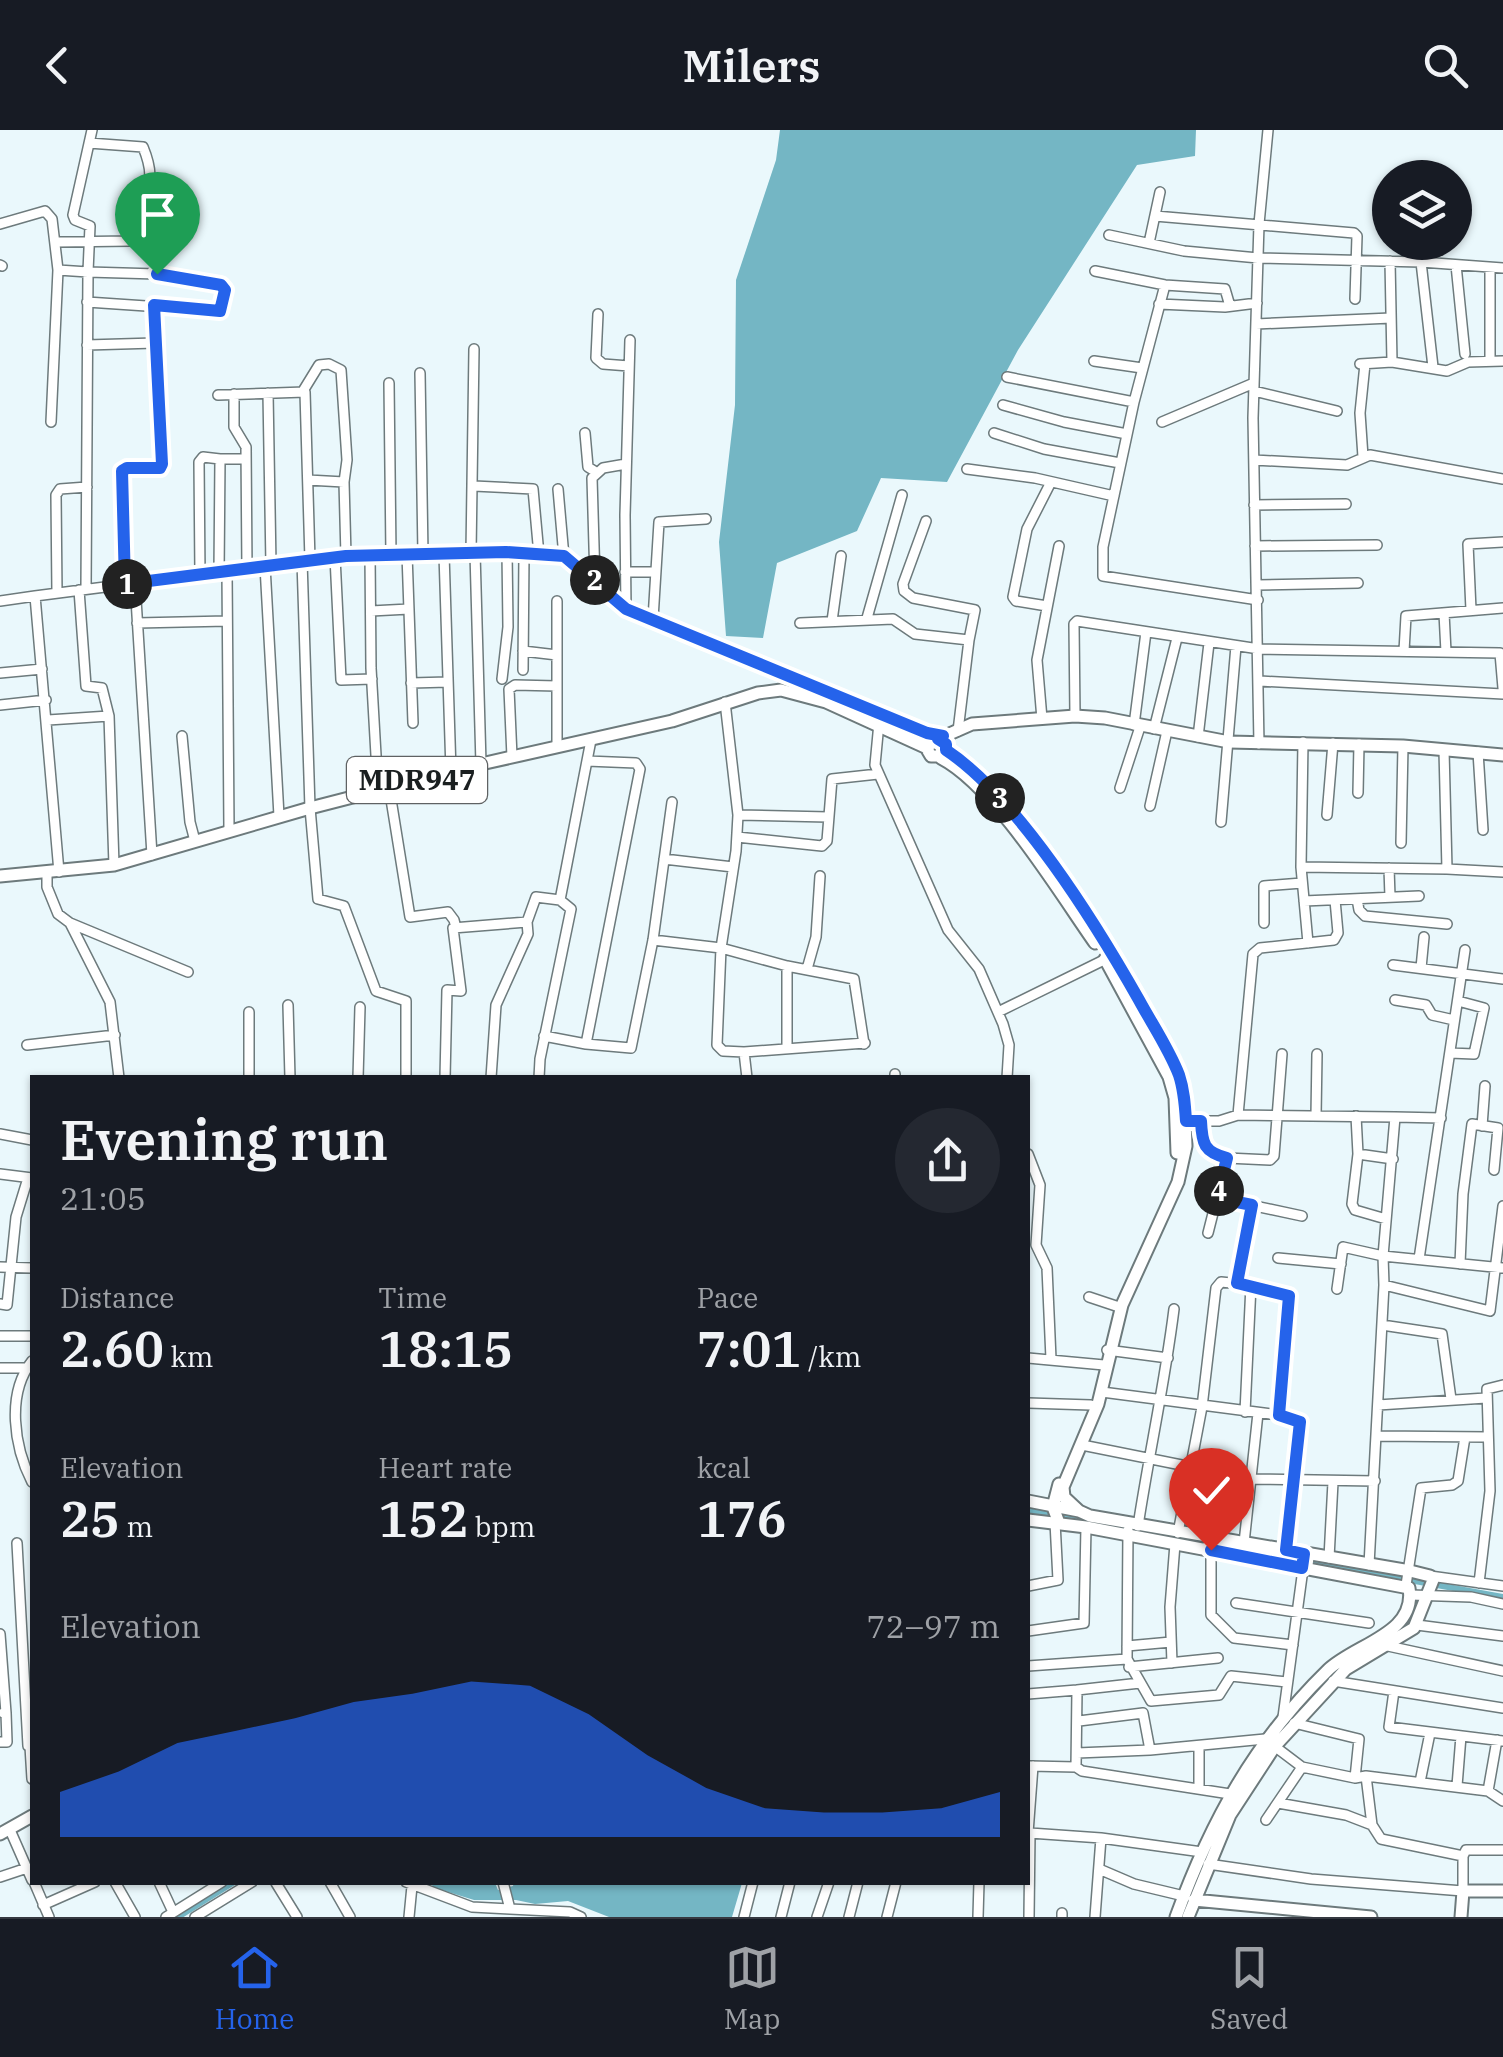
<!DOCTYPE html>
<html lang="en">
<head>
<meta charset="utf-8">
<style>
	body { margin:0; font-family:"IBM Plex Serif",serif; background:#242831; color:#f1f3f6; height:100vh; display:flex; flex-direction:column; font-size:38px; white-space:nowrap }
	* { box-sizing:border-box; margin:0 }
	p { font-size:32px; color:#9ea1a6 }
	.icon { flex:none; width:55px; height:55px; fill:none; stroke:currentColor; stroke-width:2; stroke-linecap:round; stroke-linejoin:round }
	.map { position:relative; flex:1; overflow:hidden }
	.details { position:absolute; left:30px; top:945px; width:1000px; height:810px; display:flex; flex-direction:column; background:#171b24; border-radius:0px; box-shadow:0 2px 8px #0004 }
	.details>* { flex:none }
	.tools { position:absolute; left:1372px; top:30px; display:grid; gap:20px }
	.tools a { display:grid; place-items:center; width:100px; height:100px; border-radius:50%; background:#171b24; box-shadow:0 2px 8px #0004; font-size:50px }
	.pin { position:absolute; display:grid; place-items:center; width:85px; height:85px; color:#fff; margin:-102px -42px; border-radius:50% 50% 50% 0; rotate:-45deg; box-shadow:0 0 10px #0007 }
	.pin .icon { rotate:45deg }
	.km { position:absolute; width:50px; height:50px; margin:-25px; border-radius:50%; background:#222; color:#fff; font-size:28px; line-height:50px; text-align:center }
	.round { display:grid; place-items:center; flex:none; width:105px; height:105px; border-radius:52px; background:#242831 }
	.headline { display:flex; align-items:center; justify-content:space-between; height:170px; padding:0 30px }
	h1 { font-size:55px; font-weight:600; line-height:75px }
	.metrics { display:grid; grid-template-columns:repeat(3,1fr); gap:15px; height:170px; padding:10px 30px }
	.metrics div { display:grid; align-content:center }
	.metrics b { font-size:50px; font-weight:600 }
	.metrics small { font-size:28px; font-weight:400 }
	.metrics p { font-size:28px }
	.chart { height:280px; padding:20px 30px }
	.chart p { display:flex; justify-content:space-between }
	.chart svg { width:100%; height:180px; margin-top:10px; fill:#2563eb; opacity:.7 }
	header { display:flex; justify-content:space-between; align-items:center; height:130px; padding:0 30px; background:#171b24; font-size:45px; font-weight:600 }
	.dock { display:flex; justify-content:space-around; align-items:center; height:140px; border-top:2px solid #363941; background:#171b24; font-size:28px; color:#9ea1a6 }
	.dock a { display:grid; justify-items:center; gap:5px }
	.dock .current { color:#2563eb }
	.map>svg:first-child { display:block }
	.water { fill:#74b6c4 }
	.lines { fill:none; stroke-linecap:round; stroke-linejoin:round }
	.canal { stroke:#74b6c4; stroke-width:6 }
	.minor-casing { stroke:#6d7a7c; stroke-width:12 }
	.major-casing { stroke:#6d7a7c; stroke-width:15 }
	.minor { stroke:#fff; stroke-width:9 }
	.major { stroke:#fff; stroke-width:11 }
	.route-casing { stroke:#fff; stroke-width:20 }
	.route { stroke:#2563eb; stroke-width:12 }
	.labels { text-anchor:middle; stroke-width:8; stroke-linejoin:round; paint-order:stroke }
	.shield { fill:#fff; stroke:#5f6263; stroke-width:2.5 }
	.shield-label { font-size:28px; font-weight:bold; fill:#1a1f20 }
</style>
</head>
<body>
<header><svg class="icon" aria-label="back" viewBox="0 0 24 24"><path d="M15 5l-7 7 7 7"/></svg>Milers<svg class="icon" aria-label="search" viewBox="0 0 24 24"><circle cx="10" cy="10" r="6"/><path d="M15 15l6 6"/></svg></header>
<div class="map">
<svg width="1503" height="1787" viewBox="0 0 1503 1787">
	<rect width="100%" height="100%" fill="#eaf8fc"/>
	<path class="water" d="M780 0H1196L1195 26 1137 35 1018 220 947 352 881 348 857 401 777 433 763 508 726 506 719 412 735 275 736 150 776 30Z
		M514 1752 742 1753 732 1787H609L568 1771 535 1774 516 1770H474L432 1757 433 1753H495L498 1760 513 1756Z"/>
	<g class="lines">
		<path class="canal" d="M1028 1381 1503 1467
			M1287 1594 1325 1551
			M178 1787 234 1752"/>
		<g class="minor-casing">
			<path id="minor" d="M1155 86 1354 103 1357 106 1355 169
				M0 94 45 81 52 89 58 140 88 142 86 459
				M1109 105 1184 121 1258 128 1421 132 1503 138
				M57 112 130 111C133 104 133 96 136 88 147 57 157 51 143 17L89 13
				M1149 113 1160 62
				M1390 131 1392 232 1447 241 1468 232 1503 231
				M1421 132 1433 237
				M0 135 2 136
				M1456 135 1465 224
				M1095 141 1165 155 1225 159 1230 176
				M87 172 220 181 225 159 221 155 157 144 88 142 90 96 75 90 73 85 92 0
				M1159 174 1225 177 1257 173
				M598 184 596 228 603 234 629 236
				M1256 194 1391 188
				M87 215 155 213
				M1094 231 1142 238
				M1490 231V138
				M1360 234 1392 232
				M420 243 423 424
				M1007 247 1134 272 1103 417V446L1258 470
				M389 253 391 425
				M303 261 319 235 329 234 341 240 347 330 344 352
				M1254 261 1337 281
				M268 263 271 435
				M234 264V297L246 317 247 439
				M218 265 305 262 310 430
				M1134 272 1165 155
				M1003 275 1064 292 1127 304
				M51 292 58 140
				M1162 292 1254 253
				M585 303 588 337 596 342
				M994 303 1044 319 1120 333
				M1363 327 1360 283 1365 234
				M1254 330 1347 335 1370 325 1503 349
				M967 339 1035 348 1114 366
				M308 350 344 352 346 426
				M474 356 533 359 539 425
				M558 359 564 427
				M1254 375 1346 374
				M926 391 903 454 904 461 913 468 975 480 969 510
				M1255 416 1377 415
				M471 423 474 219
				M475 423 481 634
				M407 424 413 593
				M444 424 451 641
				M370 425 371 538 378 660
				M335 427 341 550 372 549
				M302 431 310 678 318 769 344 776 376 861 406 871V948
				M265 436 279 686
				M227 442 229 699
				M625 442H654
				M219 443 220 329H246
				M200 445 199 332 203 327 220 329
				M595 450 592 348 603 338 626 334
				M135 453 152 725
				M125 454 123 341 127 338H160L162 335 154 175
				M1257 455 1358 453
				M79 460 86 556 102 558 109 586
				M57 463 56 365 60 359 87 357
				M35 466 346 426 507 422 564 427 626 479 926 602
				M0 471 35 466 59 742
				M1047 476 1016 471 1013 467 1027 399 1051 352
				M626 479 625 385 630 210
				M1471 480 1468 414 1503 412
				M371 481 409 479
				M1444 483 1446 522
				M867 488 902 365
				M653 489 659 392 706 389
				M832 491 841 426
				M137 493 227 491
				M800 493 893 489 915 504 969 510 958 601
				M523 521 557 525
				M1404 521 1406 486 1503 478
				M523 540 524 424
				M0 543 42 539
				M502 549 508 497 507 422
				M1260 551 1503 564
				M411 553 448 552
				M725 572 738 685 736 721 721 818 787 836 854 849 864 914
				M0 575 46 570
				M1075 586 1074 494 1077 491 1259 519 1500 523 1503 558
				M1042 589 1037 530 1059 416
				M48 590 109 586 114 735
				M879 593 875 635 948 800 979 839 1003 894 1009 915 1007 948
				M1134 595 1146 502
				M1154 599 1177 508
				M182 606 190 692 195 711
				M1198 607 1209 513
				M1303 612 1301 737 1447 739 1444 620
				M1259 614 1253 288 1259 94 1268 0
				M557 617V471
				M1478 622 1483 700
				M512 627 509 559 515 555 557 556
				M389 657 410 787 448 782 454 790 456 798
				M1120 658 1140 597
				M1358 663 1359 614
				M1150 676 1167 601
				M738 685 828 687
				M1327 685 1333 613
				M1221 692 1236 516
				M737 707 822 716 827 711 832 649 878 644
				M1401 713 1403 616
				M664 729 733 737
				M1301 737 1308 813
				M1389 738 1390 767
				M1447 739 1503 742
				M47 743V757L58 784 70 793 110 872 119 948
				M1357 769 1359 780 1365 786 1447 794
				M1304 771 1419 766
				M70 793 188 842
				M1264 793V756L1302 753
				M653 810 721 818 717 915 723 921 744 922 747 948
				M1393 835 1503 849
				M787 836V918
				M1421 838 1424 807
				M807 839 816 807 820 746
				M1395 870 1426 875 1432 885 1454 890
				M288 875 290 948
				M998 882 1106 829
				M544 906 586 914 631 918 653 810 672 672
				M586 914 640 639 636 633 587 631
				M27 915 115 905
				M744 922 865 913
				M1450 923 1474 924 1484 878 1458 871
				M249 948V882
				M358 948 360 877
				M445 948 447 860 461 861 453 798 527 792 536 767 560 770
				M491 948 496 875 528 804 527 792
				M539 948 540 929 571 779 560 770 591 610
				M895 948V944
				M1238 985 1253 824 1260 818 1334 810 1338 803 1335 770
				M1316 986 1317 924
				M1356 986 1358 1024 1352 1074 1355 1080 1386 1089
				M1395 987 1441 988
				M1183 991H1219L1238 985 1395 987 1383 1126 1384 1155 1369 1435
				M1201 991C1202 1014 1204 1022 1227 1028L1208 1103
				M1482 996 1485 956
				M0 1004 32 1010
				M1028 1024 1040 1055 1036 1115 1047 1138 1051 1229
				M1358 1024 1393 1029
				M1227 1028 1270 1030 1274 1026 1282 924
				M0 1044 32 1048
				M1217 1068 1302 1086
				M1278 1128 1341 1134
				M1419 1129 1465 820
				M1460 1134 1463 1064 1472 994 1498 998 1494 1040
				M0 1137 32 1138
				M1237 1153 1252 1075
				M1384 1155 1490 1181 1503 1076
				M1337 1159 1343 1117 1383 1126 1503 1138
				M1089 1167 1116 1176
				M0 1174 7 1175 16 1087 28 1048
				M1382 1195 1442 1204 1451 1269
				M0 1206H32
				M1107 1220 1168 1228
				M1028 1228 1104 1235
				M32 1231C6 1264 14 1317 32 1352
				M0 1238H27
				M1102 1262 1279 1285 1301 1292 1286 1420
				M1028 1273 1091 1275
				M1378 1275 1486 1268
				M1245 1282 1251 1155
				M1377 1306 1488 1307
				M1082 1315 1251 1349 1375 1351
				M1138 1396C1149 1324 1165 1252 1174 1179
				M1128 1400 1127 1529 1151 1571 1219 1565 1231 1546 1287 1552
				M1178 1403 1202 1277 1216 1158 1221 1152 1251 1155 1289 1167 1279 1285
				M17 1413 28 1616
				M1244 1413 1258 1283
				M1211 1421V1485L1234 1508 1293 1515
				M1329 1428 1333 1352
				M1430 1446 1503 1456
				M1479 1453 1490 1361 1487 1259 1503 1255
				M1406 1455 1421 1358 1452 1355 1458 1351 1465 1307
				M1028 1456 1058 1450 1055 1392
				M1411 1465 1471 1467 1503 1474
				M1236 1473 1369 1493
				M1417 1495 1503 1506
				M1028 1501 1084 1493 1086 1397
				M0 1504 6 1583
				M1127 1516 1171 1512
				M1388 1516 1503 1541
				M1172 1533 1170 1477 1175 1414
				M1028 1536 1127 1529
				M1129 1537 1218 1528
				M1333 1551 1503 1578
				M1077 1560 1140 1553
				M1394 1561 1389 1597 1503 1611
				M1028 1564 1077 1560 1076 1637 1082 1641 1230 1664
				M1283 1587 1305 1424
				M1079 1591 1143 1583 1150 1620 1265 1609 1302 1637 1355 1648 1366 1646 1488 1661
				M1294 1593 1359 1609 1355 1648
				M1497 1610 1488 1661 1503 1671
				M0 1612H7L6 1583H3
				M30 1616 32 1649
				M1199 1616V1658
				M1077 1623 1150 1620
				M1030 1636 1076 1637
				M1366 1646 1372 1695 1381 1709 1463 1726
				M1420 1652 1430 1603
				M1457 1656 1461 1606
				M1278 1673 1346 1685 1372 1695
				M1266 1690 1302 1637
				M10 1700 32 1750
				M1028 1703 1033 1636
				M1101 1708 1202 1722
				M1208 1734 1311 1749 1463 1761V1726L1466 1720H1503
				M1099 1739 1134 1754 1184 1766
				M0 1747 27 1738
				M34 1752 49 1787
				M115 1752 135 1787
				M159 1752 173 1782
				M330 1752 350 1787
				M406 1752 472 1777 510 1779
				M503 1752 510 1779 570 1782 581 1787
				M276 1753 297 1787
				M43 1775 95 1752
				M166 1787 222 1752
				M195 1787 252 1752
				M409 1787 412 1756
				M744 1787 753 1752
				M781 1787 790 1752
				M817 1787 829 1752
				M849 1787 858 1752
				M887 1787 896 1752
				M978 1787 979 1752
				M1029 1787 1030 1703 1101 1708 1095 1787
				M1062 1787V1783"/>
		</g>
		<g class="major-casing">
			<path id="major" d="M909 602 943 611 946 620 943 626H931L928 621 929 613
				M938 609 972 594 1075 586 1105 588 1229 612 1403 616 1503 625
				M946 620 979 645 998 666 1060 747 1124 843 1173 932 1184 964 1186 1016 1178 1052 1122 1175 1098 1274 1063 1357 1064 1367 1079 1381 1090 1386 1410 1441 1430 1446 1433 1450 1414 1498 1346 1539 1275 1616 1230 1685 1188 1787
				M941 628C995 656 1059 762 1095 813
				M0 746 114 735 310 678 481 634 672 591 758 563 781 560 826 572 927 618
				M1105 829 1169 947 1175 968 1177 1023
				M1059 1354 1053 1377 1059 1393
				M1028 1371 1079 1381
				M1028 1390 1086 1397 1409 1458C1417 1504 1355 1514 1328 1540 1255 1611 1211 1691 1176 1787
				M0 1704 32 1686
				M1194 1770 1371 1787
				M1461 1787 1463 1761H1503"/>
		</g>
		<use href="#minor" class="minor"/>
		<use href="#major" class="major"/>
	</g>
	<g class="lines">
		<g class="route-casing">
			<path id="route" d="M157 144 221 155 225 160 220 181 154 175 162 334 160 338H127L122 341 125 454 346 426 506 422 564 426 626 479 927 603 943 606 938 609 946 614V620C1018 668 1096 794 1139 870 1152 894 1169 919 1179 945 1184 960 1185 975 1186 991H1201C1202 1014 1204 1022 1227 1028L1217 1068 1252 1075 1237 1153 1289 1166 1279 1285 1300 1292 1286 1420 1304 1424 1302 1438 1211 1420"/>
		</g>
		<use href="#route" class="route"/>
	</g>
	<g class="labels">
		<rect class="shield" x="347" y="627" width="140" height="46" rx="8"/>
		<g class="shield-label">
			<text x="417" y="660">MDR947</text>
		</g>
	</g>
</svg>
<div class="tools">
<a><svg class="icon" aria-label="layers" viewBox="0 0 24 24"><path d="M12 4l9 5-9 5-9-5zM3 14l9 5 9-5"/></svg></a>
</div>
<div class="pin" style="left:157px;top:144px;background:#1e9e55"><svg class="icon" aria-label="arrive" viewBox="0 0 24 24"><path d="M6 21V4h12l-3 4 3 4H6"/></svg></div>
<div class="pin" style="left:1211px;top:1420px;background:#d93025"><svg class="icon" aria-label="check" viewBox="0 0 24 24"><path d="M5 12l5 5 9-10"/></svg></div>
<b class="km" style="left:127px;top:454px">1</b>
<b class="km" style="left:595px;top:450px">2</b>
<b class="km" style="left:1000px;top:668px">3</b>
<b class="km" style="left:1219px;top:1061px">4</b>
<section class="details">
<div class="headline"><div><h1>Evening run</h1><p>21:05</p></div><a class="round"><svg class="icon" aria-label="share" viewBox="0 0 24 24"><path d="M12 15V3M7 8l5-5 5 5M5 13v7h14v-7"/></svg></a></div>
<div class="metrics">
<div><p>Distance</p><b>2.60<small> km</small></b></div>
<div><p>Time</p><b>18:15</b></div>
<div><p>Pace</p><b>7:01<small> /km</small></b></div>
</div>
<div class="metrics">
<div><p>Elevation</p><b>25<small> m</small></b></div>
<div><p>Heart rate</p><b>152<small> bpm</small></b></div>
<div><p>kcal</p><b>176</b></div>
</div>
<div class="chart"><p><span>Elevation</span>72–97 m</p>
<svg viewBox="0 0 160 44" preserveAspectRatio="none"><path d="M0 44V33L10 28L20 21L30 18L40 15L50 11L60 9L70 6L80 7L90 14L100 24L110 32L120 37L130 38L140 38L150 37L160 33V44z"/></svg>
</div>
</section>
</div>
<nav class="dock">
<a class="current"><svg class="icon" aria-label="home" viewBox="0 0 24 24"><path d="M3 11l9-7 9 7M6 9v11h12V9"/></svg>Home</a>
<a><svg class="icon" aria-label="map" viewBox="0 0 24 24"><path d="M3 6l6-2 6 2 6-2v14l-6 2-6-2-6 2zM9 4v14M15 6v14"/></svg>Map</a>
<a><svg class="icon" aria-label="saved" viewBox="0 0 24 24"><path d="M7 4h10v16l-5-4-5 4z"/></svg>Saved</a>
</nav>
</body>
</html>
